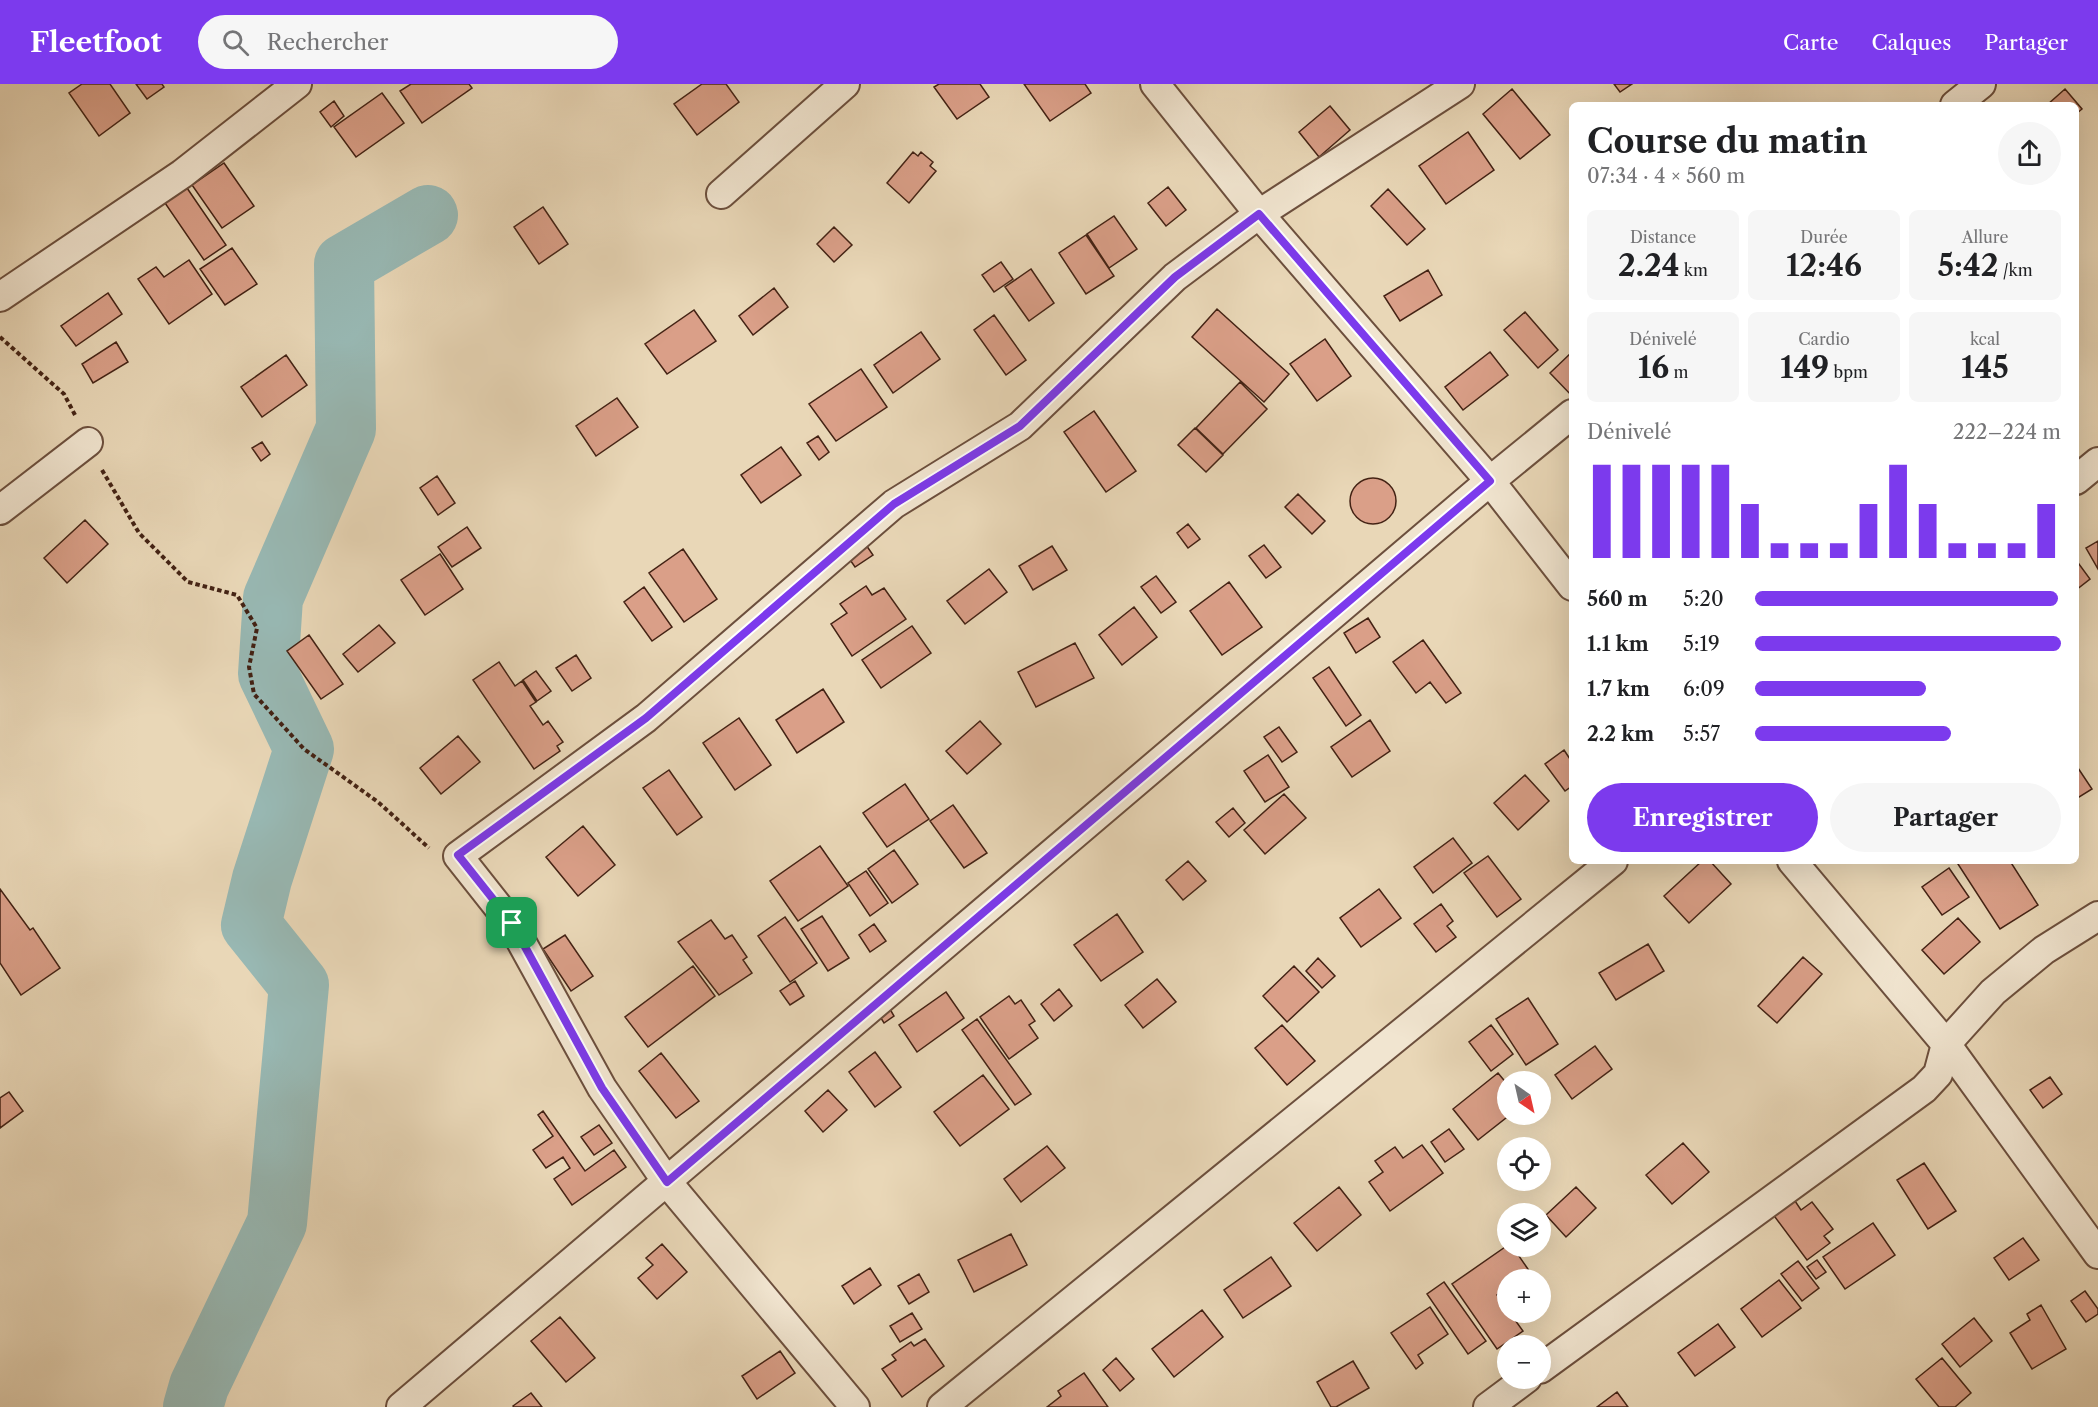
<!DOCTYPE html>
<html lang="fr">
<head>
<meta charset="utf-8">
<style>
	body { margin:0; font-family:"Libre Caslon Text",serif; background:#f6f6f6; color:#202124; height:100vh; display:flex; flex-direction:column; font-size:22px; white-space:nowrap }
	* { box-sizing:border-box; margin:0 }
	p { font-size:20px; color:#757577 }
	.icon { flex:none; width:33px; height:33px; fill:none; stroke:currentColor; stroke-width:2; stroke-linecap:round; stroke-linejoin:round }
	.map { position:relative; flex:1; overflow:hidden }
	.sheet { position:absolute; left:1569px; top:18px; width:510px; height:762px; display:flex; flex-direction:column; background:#fff; border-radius:9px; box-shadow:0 6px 24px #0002 }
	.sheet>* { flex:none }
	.needle { width:39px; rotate:146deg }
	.controls { position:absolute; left:1497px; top:987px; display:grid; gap:12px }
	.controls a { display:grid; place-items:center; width:54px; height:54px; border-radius:50%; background:#fff; box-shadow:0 6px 24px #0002; font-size:30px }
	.pin { position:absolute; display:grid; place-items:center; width:51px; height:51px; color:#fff; margin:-26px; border-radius:12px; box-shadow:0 3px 9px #0006 }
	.round { display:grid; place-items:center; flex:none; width:63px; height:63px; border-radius:32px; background:#f6f6f6 }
	.head { display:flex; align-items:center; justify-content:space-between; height:102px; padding:0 18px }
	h1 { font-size:33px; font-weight:700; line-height:45px }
	.figures { display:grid; grid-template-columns:repeat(3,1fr); gap:9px; height:102px; padding:6px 18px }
	.figures div { display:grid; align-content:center; border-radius:9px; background:#f6f6f6; text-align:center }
	.figures b { font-size:30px; font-weight:700 }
	.figures small { font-size:16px; font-weight:400 }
	.figures p { font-size:16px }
	.chart { height:168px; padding:12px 18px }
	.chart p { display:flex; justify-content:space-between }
	.chart svg { width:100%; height:108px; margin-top:6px; stroke:#7c3aed; stroke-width:6 }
	.cta { display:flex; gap:12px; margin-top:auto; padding:12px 18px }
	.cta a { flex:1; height:69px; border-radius:36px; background:#7c3aed; color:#fff; font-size:24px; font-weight:700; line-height:69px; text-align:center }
	.cta a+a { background:#f6f6f6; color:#202124 }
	ul { padding:0 18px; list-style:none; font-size:20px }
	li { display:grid; grid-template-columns:96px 72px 1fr; align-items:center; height:45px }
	li i { height:15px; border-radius:8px; background:#7c3aed }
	header { display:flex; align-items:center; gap:36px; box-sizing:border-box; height:84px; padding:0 30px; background:#7c3aed; color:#fff }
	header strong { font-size:28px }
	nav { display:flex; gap:33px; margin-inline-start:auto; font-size:21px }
	.search { width:420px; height:54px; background:#f6f6f6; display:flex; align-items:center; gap:15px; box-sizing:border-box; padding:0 21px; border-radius:33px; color:#757577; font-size:22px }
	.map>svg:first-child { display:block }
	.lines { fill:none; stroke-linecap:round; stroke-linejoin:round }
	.river { stroke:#98b8b3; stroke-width:60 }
	.building { fill:#da9f88; stroke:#432214; stroke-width:1.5 }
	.street-casing { stroke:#6c4f3d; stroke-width:32 }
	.path { stroke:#432214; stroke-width:4; stroke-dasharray:4.5 3; stroke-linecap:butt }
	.street { stroke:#f1e5d0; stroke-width:28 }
	.route-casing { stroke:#fff; stroke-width:12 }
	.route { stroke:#7c3aed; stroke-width:8 }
</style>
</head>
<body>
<header>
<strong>Fleetfoot</strong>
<div class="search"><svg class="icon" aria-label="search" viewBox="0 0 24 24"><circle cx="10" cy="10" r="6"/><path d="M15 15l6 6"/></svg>Rechercher</div>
<nav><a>Carte</a><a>Calques</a><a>Partager</a></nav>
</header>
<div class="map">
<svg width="2098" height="1323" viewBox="0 0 2098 1323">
	<rect width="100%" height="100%" fill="#e9d7b7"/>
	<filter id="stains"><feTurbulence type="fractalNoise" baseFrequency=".00333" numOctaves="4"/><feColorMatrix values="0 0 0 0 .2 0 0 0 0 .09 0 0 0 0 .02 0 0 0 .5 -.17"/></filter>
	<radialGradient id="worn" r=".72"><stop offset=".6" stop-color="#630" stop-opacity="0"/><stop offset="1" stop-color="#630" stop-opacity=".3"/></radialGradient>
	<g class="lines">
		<path class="river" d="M193 1323 199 1302 277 1139 299 901 251 841 262 795 304 665 268 590 273 514 346 345 344 180 428 131"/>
	</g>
	<path class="building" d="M82 0H110L130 29 99 52 69 9Z
		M136 0H162L164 3 147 15Z
		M411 0H469L472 4 422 39 400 7Z
		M702 0H726L739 18 697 51 674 20Z
		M939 0H980L989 13 957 35 934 3Z
		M1024 0H1085L1091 9 1050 37Z
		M1614 0H1632L1620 8Z
		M1512 5 1550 51 1520 75 1483 30Z
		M2065 5 2082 25 2076 30V21H2047Z
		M382 9 404 39 356 73 334 43Z
		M334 17 344 32 331 43 320 28Z
		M1330 22 1350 46 1319 73 1299 48Z
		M1468 48 1494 86 1446 120 1419 82Z
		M913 68 918 72 921 68 933 78 930 82 936 87 909 119 887 99Z
		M224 79 254 122 222 144 192 101Z
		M1168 103 1186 126 1166 142 1148 119Z
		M187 104 226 161 204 176 165 119Z
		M1388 105 1425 145 1407 161 1371 122Z
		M543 123 568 160 539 180 514 143Z
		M1114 132 1137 165 1109 184 1087 150Z
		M834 143 852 161 834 178 817 160Z
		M1086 151 1114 192 1086 210 1059 169Z
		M232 164 257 200 225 221 200 185Z
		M189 176 212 210 169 240 138 195 156 183 164 193Z
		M1001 178 1013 195 994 208 982 191Z
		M1031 185 1054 219 1029 237 1005 203Z
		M1428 186 1442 211 1400 237 1384 212Z
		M774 204 788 223 753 251 739 232Z
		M108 209 122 230 76 262 61 242Z
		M1217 225 1289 290 1264 318 1192 253Z
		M694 226 716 257 667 290 645 260Z
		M1525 228 1558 266 1538 284 1504 246Z
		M994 231 1026 276 1006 291 974 246Z
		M921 248 940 275 893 309 874 281Z
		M1325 255 1351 292 1317 317 1290 280Z
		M116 258 128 278 93 299 82 280Z
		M1490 268 1508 291 1463 326 1445 303Z
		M1572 268V312L1550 289Z
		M286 271 307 301 262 333 241 303Z
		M861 285 887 323 836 357 809 320Z
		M1240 298 1267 325 1223 370 1196 344Z
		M617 314 638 343 596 372 576 342Z
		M1094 327 1136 387 1106 408 1064 348Z
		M1195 344 1223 371 1206 388 1178 361Z
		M818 352 829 368 819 376 807 359Z
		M262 358 270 370 261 377 252 364Z
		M781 363 801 391 761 419 741 391Z
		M437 392 455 419 438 431 420 404Z
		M1350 417a23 23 0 1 1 46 0a23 23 0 1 1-46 0Z
		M1298 410 1325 437 1312 450 1285 423Z
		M85 436 108 460 67 499 44 474Z
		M1188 440 1200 455 1188 464 1177 449Z
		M467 443 481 464 452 483 438 463Z
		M2098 457V485L2086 464Z
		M864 458 873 471 855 483 846 470Z
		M1264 461 1281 483 1266 494 1249 472Z
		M1052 462 1067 486 1033 506 1019 482Z
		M683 465 717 515 684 538 649 489Z
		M440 470 463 505 425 531 401 496Z
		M2076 476 2090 495 2076 506Z
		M989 485 1007 508 965 540 947 517Z
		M1156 492 1176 518 1161 529 1141 503Z
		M1229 498 1262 543 1222 571 1190 527Z
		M866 502 872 511 884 504 906 535 852 572 831 540 847 529 840 520Z
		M644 503 672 543 652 557 624 518Z
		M1134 523 1157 553 1122 581 1099 551Z
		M1368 534 1380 553 1356 569 1344 549Z
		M379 541 395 559 358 588 343 570Z
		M912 542 931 569 881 604 862 576Z
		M309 551 343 600 321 615 287 567Z
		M1423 556 1461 609 1446 619 1430 598 1416 609 1393 578Z
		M1075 559 1094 594 1036 623 1018 588Z
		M576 571 591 594 572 607 556 584Z
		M499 578 515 602 522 597 536 618 530 622 543 641 548 637 563 658 557 662 560 667 534 685 473 596Z
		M1329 583 1361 631 1346 642 1313 594Z
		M536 587 551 607 537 617 523 596Z
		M823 605 844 638 797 669 776 636Z
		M739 634 771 681 735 706 703 659Z
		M1370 636 1390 667 1352 693 1331 663Z
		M980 637 1001 660 967 690 946 667Z
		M1279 643 1297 668 1282 678 1264 653Z
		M458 652 480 678 441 710 420 684Z
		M1564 666 1572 678V702L1565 707 1545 680Z
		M1268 671 1289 703 1265 718 1244 687Z
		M2076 681 2092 705 2076 715Z
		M669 686 702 733 677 751 643 704Z
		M1525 691 1549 717 1518 746 1494 719Z
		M905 700 929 735 887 763 863 729Z
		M1284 710 1306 734 1265 770 1244 746Z
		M953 721 987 769 964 784 930 737Z
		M1233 724 1245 739 1229 753 1216 738Z
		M583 742 615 781 578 812 546 773Z
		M1453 754 1472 779 1433 809 1414 783Z
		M820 762 848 802 798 837 770 797Z
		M894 766 918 800 892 819 868 785Z
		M1488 772 1521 815 1497 833 1464 789Z
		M1188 777 1206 797 1183 816 1166 796Z
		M1702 777H1710L1731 800 1689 839 1664 812Z
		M1956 777H2010L2038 821 2000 845Z
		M1949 784 1969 813 1942 831 1922 803Z
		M866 787 888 819 870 832 848 799Z
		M0 805 30 846 33 844 60 884 21 911 0 879Z
		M1379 805 1401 834 1361 863 1340 834Z
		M1441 820 1453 837 1447 842 1456 853 1436 868 1414 840Z
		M1117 830 1143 868 1101 897 1074 861Z
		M822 832 849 874 828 887 801 845Z
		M785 833 817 879 790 898 758 852Z
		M1958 834 1980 858 1944 890 1922 866Z
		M711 836 725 855 732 851 747 873 743 876 752 889 719 911 678 858Z
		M874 840 886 857 870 868 859 851Z
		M565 851 593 892 571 907 543 865Z
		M1648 860 1664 887 1616 916 1599 889Z
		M1803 873 1822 890 1777 939 1758 922Z
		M1318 874 1335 892 1322 904 1306 887Z
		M693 882 715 912 648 963 625 933Z
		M1294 882 1319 908 1287 938 1263 912Z
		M1157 895 1176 918 1143 944 1125 921Z
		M795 897 804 912 790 921 780 907Z
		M1059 905 1072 922 1054 937 1041 920Z
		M946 908 964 934 917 968 899 941Z
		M1009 912 1015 920 1021 916 1035 937 1029 941 1038 954 1009 975 980 933Z
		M1528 914 1558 960 1526 981 1496 935Z
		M887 920 894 932 884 939 876 926Z
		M977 935 1031 1010 1015 1021 962 946Z
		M1282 941 1315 977 1287 1001 1255 964Z
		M1491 941 1513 970 1491 987 1469 958Z
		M1595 962 1612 985 1572 1015 1555 991Z
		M875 968 901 1003 875 1023 849 988Z
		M661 969 699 1017 676 1034 639 987Z
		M1498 989 1508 1001V1030H1511L1478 1056 1453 1025Z
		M983 991 1009 1025 960 1062 934 1028Z
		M2050 993 2062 1010 2043 1024 2030 1006Z
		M828 1006 847 1026 823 1048 805 1027Z
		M9 1008 23 1027 0 1044V1014Z
		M543 1027 585 1087 614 1066 626 1083 572 1121 554 1095 570 1084 563 1073 546 1084 533 1066 553 1052 538 1031Z
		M599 1041 612 1059 594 1071 581 1053Z
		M1449 1045 1464 1065 1445 1078 1431 1058Z
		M1683 1059 1709 1088 1672 1120 1646 1091Z
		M1422 1061 1443 1089 1390 1127 1369 1098 1383 1088 1375 1077 1395 1063 1403 1074Z
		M1047 1062 1065 1084 1021 1118 1004 1095Z
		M1924 1079 1956 1127 1928 1145 1897 1096Z
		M1339 1103 1361 1131 1317 1167 1294 1139Z
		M1576 1103 1596 1124 1566 1153 1546 1131Z
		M1793 1114 1801 1126 1812 1118 1833 1145 1824 1152 1830 1159 1807 1176 1772 1129Z
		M1873 1139 1895 1171 1845 1205 1823 1173Z
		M1011 1150 1027 1181 974 1208 958 1176Z
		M2023 1154 2039 1176 2009 1196 1994 1174Z
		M662 1160 687 1188 657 1215 638 1194 653 1181 646 1174Z
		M1508 1161 1512 1162 1530 1188 1519 1196H1508V1204L1497 1211 1523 1247 1497 1265 1452 1200Z
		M1271 1173 1291 1202 1243 1234 1224 1206Z
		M1817 1176 1826 1188 1816 1195 1807 1183Z
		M1798 1177 1819 1204 1802 1217 1781 1190Z
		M870 1184 881 1201 854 1220 842 1202Z
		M919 1190 929 1208 909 1220 898 1202Z
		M1779 1196 1801 1224 1762 1253 1741 1225Z
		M1444 1198 1486 1257 1468 1270 1427 1210Z
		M2085 1207 2098 1225V1230L2086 1238 2071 1217Z
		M2041 1221 2066 1265 2032 1285 2010 1249 2030 1236 2027 1230Z
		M1430 1223 1448 1250 1418 1271 1423 1279 1416 1285 1391 1249Z
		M1202 1226 1223 1253 1174 1293 1152 1265Z
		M912 1229 922 1245 900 1258 890 1242Z
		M560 1233 595 1274 566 1298 531 1257Z
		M1974 1234 1992 1257 1960 1283 1942 1260Z
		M1718 1240 1735 1263 1695 1292 1678 1269Z
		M925 1255 944 1282 902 1313 882 1285 896 1276 892 1271 911 1258 914 1262Z
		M780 1267 795 1289 757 1315 742 1292Z
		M1116 1274 1134 1295 1120 1307 1103 1286Z
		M1942 1274 1971 1309 1955 1323H1939L1916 1295Z
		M1353 1277 1369 1304 1336 1323H1331L1317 1298Z
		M1084 1289 1108 1323H1047L1061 1312 1058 1307Z
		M1617 1308 1628 1323H1597Z
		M531 1309 542 1323H514L513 1322Z"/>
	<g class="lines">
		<g class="street-casing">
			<path id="street" d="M1155 0 1259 130 1490 397 1572 502
				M1955 21 1981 0
				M721 110 845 0
				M0 213 182 90 297 0
				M2076 396 2098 378
				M0 426 88 358
				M1792 777 1946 960 2098 1170
				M1540 1285 1924 1005 1938 990 1946 960 1993 908 2044 866 2098 832
				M401 1323 1490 397 1572 330
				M855 1323 667 1098 602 1004 511 839 458 772 646 634 894 420 1020 342 1175 193 1259 130 1460 0
				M942 1323 1613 777
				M1488 1323 1527 1294"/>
		</g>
		<path class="path" d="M0 253 64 310 75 331
			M102 386 139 449 188 498 237 511 257 544 249 583 254 610 304 665 378 718 429 764"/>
		<use href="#street" class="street"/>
	</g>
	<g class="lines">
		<g class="route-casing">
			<path id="route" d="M1259 130 1490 397 667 1098 602 1004 512 839 458 771 646 634 894 420 1020 342 1175 193Z"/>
		</g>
		<use href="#route" class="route"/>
	</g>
	<rect width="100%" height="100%" filter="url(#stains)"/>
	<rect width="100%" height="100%" fill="url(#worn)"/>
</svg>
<div class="controls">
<a><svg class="needle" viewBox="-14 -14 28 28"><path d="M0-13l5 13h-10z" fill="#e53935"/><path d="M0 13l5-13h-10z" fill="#757577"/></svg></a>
<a><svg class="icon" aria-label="locate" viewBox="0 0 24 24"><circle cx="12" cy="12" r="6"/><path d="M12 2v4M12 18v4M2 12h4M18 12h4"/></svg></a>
<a><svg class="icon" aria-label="layers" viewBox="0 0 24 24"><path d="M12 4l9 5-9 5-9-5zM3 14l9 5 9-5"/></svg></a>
<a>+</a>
<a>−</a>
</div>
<div class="pin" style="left:512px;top:839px;background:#1e9e55"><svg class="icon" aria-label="arrive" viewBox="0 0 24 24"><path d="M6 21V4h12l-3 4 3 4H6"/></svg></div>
<section class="sheet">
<div class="head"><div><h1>Course du matin</h1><p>07:34 · 4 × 560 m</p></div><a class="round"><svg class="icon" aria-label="share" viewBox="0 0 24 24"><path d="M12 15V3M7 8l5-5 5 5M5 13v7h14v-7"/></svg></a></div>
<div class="figures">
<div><p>Distance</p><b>2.24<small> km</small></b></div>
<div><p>Durée</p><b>12:46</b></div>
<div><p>Allure</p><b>5:42<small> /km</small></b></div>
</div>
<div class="figures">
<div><p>Dénivelé</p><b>16<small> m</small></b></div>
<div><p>Cardio</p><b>149<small> bpm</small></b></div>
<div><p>kcal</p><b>145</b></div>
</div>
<div class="chart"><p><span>Dénivelé</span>222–224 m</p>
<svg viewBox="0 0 160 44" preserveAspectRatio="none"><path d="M5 44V6M15 44V6M25 44V6M35 44V6M45 44V6M55 44V22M65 44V38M75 44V38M85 44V38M95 44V22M105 44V6M115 44V22M125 44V38M135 44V38M145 44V38M155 44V22"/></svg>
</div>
<ul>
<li><b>560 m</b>5:20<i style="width:99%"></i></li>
<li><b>1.1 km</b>5:19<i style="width:100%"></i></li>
<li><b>1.7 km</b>6:09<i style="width:56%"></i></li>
<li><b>2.2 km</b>5:57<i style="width:64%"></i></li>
</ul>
<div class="cta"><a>Enregistrer</a><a>Partager</a></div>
</section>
</div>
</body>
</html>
